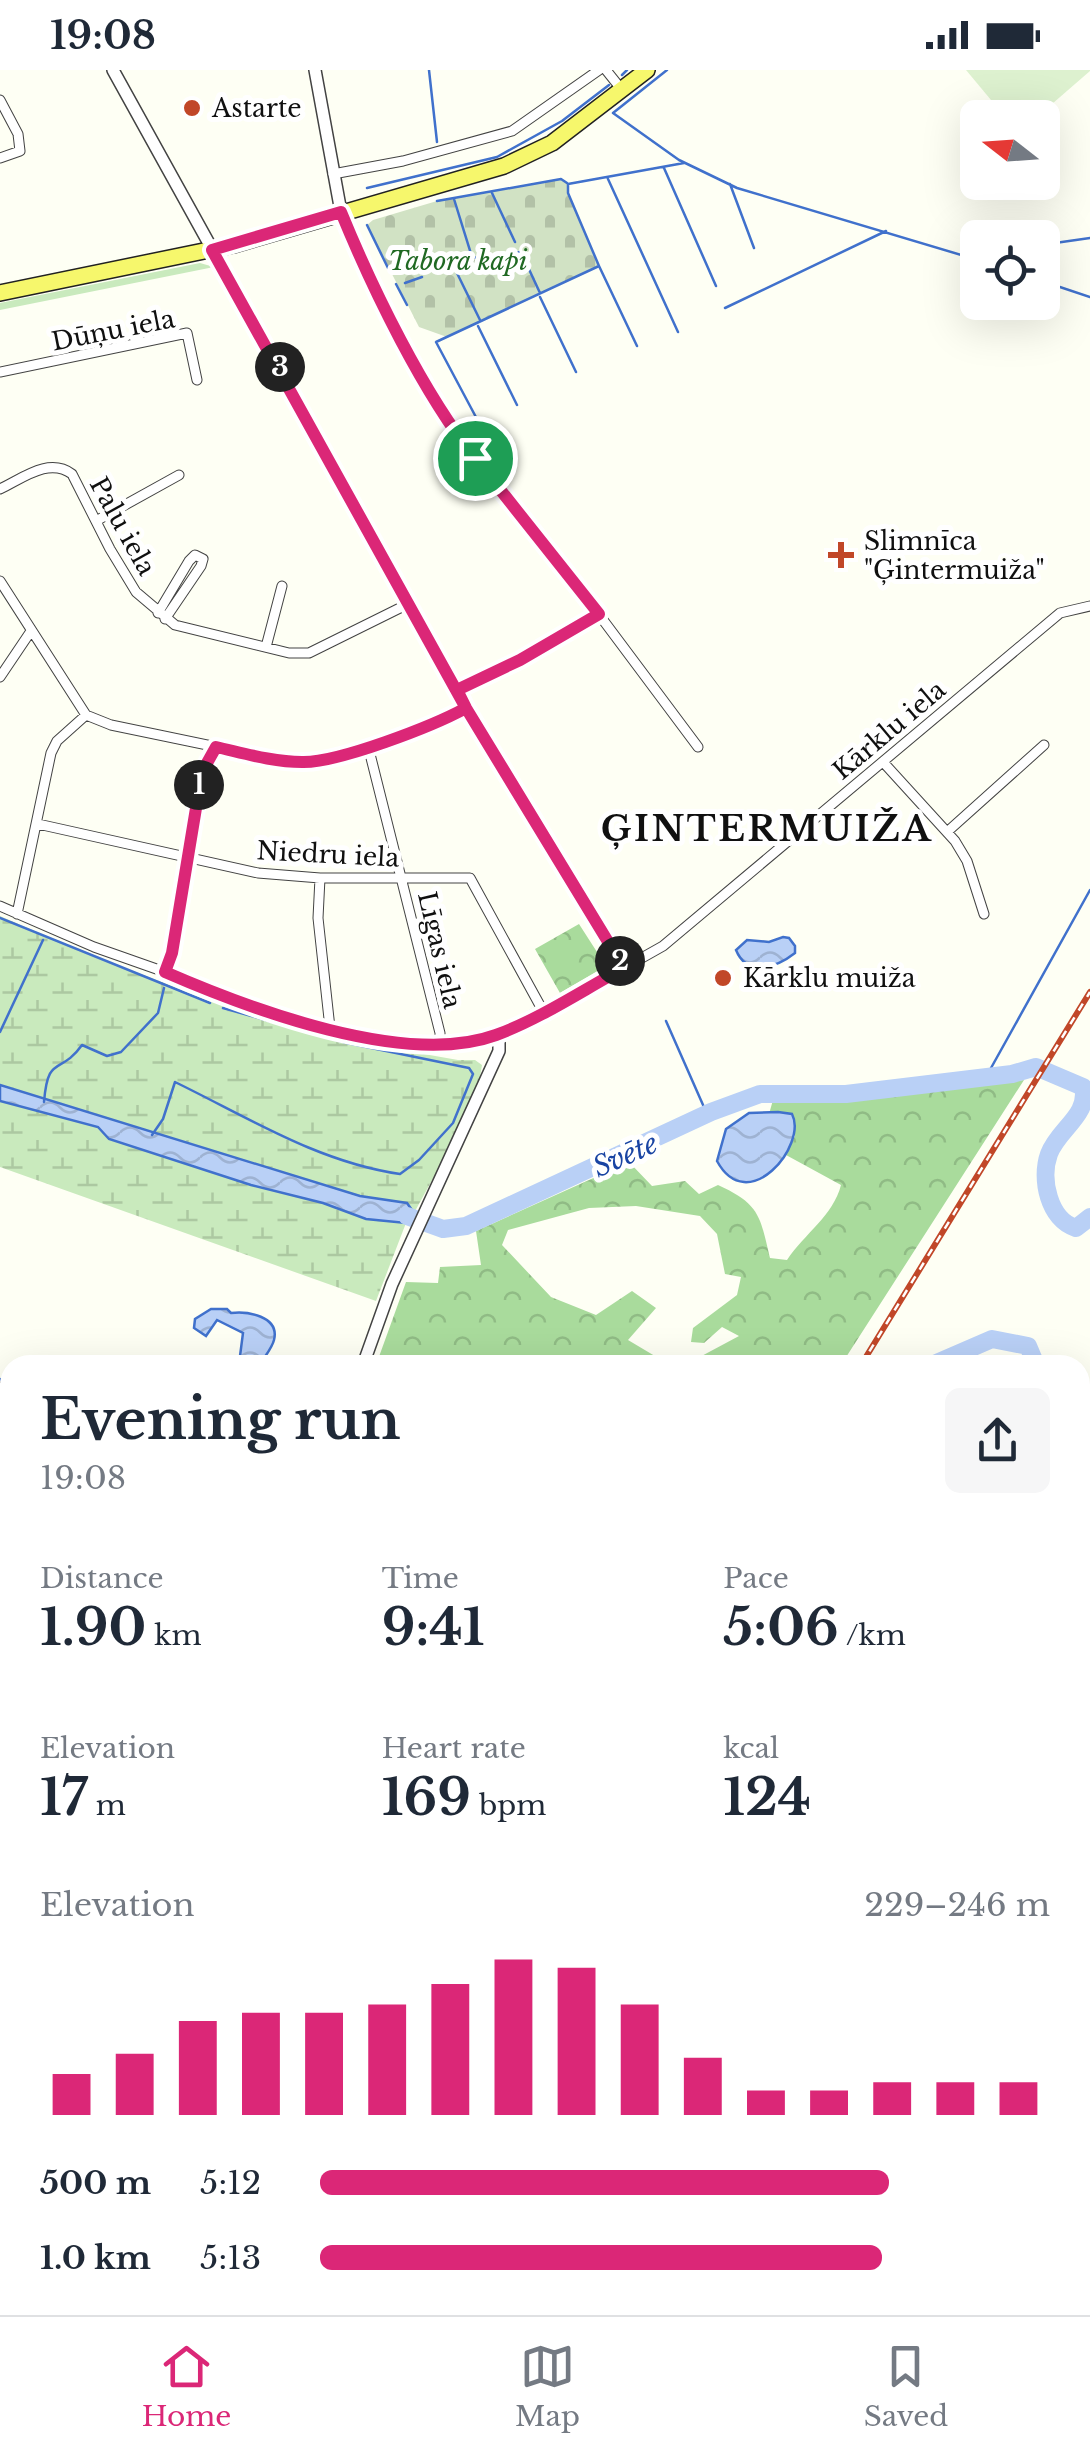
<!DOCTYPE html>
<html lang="en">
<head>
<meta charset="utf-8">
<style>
	body { margin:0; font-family:"Libre Baskerville",serif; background:#f6f6f7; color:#1f2937; height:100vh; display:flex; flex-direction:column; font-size:38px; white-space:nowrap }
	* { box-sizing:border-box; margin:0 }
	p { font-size:32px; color:#747a83 }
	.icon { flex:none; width:55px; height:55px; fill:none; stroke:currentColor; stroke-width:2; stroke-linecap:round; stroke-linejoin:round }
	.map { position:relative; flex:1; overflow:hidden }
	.sheet { position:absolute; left:0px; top:1285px; width:1090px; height:960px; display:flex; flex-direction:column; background:#fff; border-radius:30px 30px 0 0; box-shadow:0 10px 40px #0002 }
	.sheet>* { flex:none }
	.needle { width:65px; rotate:287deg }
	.buttons { position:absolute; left:960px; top:30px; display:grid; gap:20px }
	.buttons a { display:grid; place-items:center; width:100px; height:100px; border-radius:15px; background:#fff; box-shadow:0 10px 40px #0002; font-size:50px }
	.pin { position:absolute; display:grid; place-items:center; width:85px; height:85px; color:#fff; margin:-42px; border:5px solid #fff; border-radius:50%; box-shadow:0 2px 10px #0007 }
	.km { position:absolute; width:50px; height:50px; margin:-25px; border-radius:50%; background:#222; color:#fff; font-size:28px; line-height:50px; text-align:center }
	.round { display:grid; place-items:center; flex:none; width:105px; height:105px; border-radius:15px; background:#f6f6f7 }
	.headline { display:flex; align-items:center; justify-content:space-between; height:170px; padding:0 40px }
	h1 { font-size:55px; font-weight:700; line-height:75px }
	.metrics { display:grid; grid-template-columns:repeat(3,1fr); gap:15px; height:170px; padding:10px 40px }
	.metrics div { display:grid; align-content:center }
	.metrics b { font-size:50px; font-weight:700 }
	.metrics small { font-size:28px; font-weight:400 }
	.metrics p { font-size:28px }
	.chart { height:280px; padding:20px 40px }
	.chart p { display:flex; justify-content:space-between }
	.chart svg { width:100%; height:180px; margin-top:10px; stroke:#db2777; stroke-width:6 }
	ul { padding:0 40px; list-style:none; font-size:32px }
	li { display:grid; grid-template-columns:160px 120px 1fr; align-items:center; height:75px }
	li i { height:25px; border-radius:12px; background:#db2777 }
	.status { display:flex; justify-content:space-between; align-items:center; height:70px; padding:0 50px; background:#fff; direction:ltr }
	.status svg { height:28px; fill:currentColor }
	.tabs { display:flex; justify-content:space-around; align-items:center; height:140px; border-top:2px solid #e0e1e3; background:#fff; font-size:28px; color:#747a83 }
	.tabs a { display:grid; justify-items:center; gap:5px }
	.tabs .active { color:#db2777 }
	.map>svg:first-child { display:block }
	.grass { fill:#c9eabd }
	.forest { fill:url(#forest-crowns) }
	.wetland { fill:url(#wetland-marsh) }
	.cemetery { fill:url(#cemetery-stones) }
	.pitch { fill:#ddf1cf }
	.water { fill:url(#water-waves); stroke:#4071cc; stroke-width:2.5 }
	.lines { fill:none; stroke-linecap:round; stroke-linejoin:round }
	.stream { stroke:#4071cc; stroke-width:2.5 }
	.river { stroke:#b9d0f6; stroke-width:18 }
	.minor-casing { stroke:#434343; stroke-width:11 }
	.tertiary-casing { stroke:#434343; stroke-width:14 }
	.primary-casing { stroke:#212121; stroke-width:18 }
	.minor { stroke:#fff; stroke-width:9 }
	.tertiary { stroke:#fff; stroke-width:11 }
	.primary { stroke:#f6f76c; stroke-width:15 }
	.rail-casing { stroke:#c14728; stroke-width:6 }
	.rail { stroke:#fff; stroke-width:2.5; stroke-dasharray:8; stroke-linecap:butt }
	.route-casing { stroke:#fff; stroke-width:20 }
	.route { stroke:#db2777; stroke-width:12 }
	.poi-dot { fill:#c14728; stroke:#fff; stroke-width:4 }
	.labels { text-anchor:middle; stroke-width:10; stroke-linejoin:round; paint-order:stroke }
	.poi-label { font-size:25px; fill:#101010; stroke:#fff; text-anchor:start }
	.park-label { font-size:25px; font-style:italic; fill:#206923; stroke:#fff }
	.street-label { font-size:25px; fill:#101010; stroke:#fff }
	.water-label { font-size:28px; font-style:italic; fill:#1944a3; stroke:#fff }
	.district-label { font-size:35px; font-weight:bold; letter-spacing:2.5px; fill:#101010; stroke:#fff }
</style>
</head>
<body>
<div class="status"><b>19:08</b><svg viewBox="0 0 49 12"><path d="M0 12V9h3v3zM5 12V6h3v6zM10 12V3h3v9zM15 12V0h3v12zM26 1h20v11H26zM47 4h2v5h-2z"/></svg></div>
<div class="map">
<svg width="1090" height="2245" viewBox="0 0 1090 2245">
	<defs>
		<pattern id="forest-crowns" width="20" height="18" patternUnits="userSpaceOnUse" patternTransform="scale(2.5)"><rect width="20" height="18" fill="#a9db9c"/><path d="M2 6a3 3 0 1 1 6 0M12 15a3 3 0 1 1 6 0" fill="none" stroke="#90bb85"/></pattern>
		<pattern id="wetland-marsh" width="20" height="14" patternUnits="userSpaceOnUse" patternTransform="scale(2.5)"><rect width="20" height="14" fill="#c9eabd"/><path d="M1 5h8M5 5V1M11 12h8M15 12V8" fill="none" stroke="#acc8a1"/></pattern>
		<pattern id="cemetery-stones" width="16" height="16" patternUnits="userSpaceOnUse" patternTransform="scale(2.5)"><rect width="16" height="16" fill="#d1e2c4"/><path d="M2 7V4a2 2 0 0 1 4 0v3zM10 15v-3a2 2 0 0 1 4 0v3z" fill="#b2c1a7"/></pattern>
		<pattern id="water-waves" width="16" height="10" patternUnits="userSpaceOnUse" patternTransform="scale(2.5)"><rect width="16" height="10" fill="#b9d0f6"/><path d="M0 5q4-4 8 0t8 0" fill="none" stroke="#9eb2d2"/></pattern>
	</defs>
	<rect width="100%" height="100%" fill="#fefff4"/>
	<path class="grass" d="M200 193 214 197 0 240V233Z"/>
	<path class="forest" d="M579 854 606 896 560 923 535 879Z
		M1024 1010 841 1295H695L696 1289 739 1266 722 1257 704 1273 691 1272 693 1258 737 1225 741 1207 725 1204 717 1164 700 1146 636 1136 589 1138 508 1160 502 1175 551 1227 596 1245 632 1221 656 1238 628 1270 670 1295H586L569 1287 558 1295H376L406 1212 438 1213 440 1197 481 1195 476 1161 629 1092 652 1116 685 1111 699 1124 718 1115C760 1134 760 1146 770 1188L787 1190C805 1163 833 1146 841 1115L786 1085 795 1066 779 1042 769 1044 773 1030H811Z
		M1090 1931V2245H231L239 2235H1080V1937Z
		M0 2207 10 2208V2235H137L128 2245H0Z"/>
	<path class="wetland" d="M0 846 92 886 224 935 344 970 458 990H475L482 995 480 1007 442 1092 414 1143 406 1133 360 1126 0 1015Z
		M0 1031 99 1057 110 1069 251 1115 323 1133 366 1149 406 1153 376 1231 0 1097Z"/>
	<path class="cemetery" d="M561 109 568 114V124L599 196 447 267 419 257 367 155 373 150 437 131Z"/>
	<path class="pitch" d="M966 0H1090V1L1037 47 1006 48Z"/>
	<path class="water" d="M783 867 789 868 795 876V883C776 898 747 907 736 880L747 870 769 872Z
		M0 1015 360 1126 407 1133 414 1143 406 1153 366 1149 323 1133 251 1115 109 1069 98 1057 0 1031Z
		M778 1042 792 1044C808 1075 748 1148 717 1091L726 1059 749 1043Z
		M211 1239H227L231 1243C247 1241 280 1246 274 1270 272 1278 265 1286 261 1293L249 1295 240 1286 243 1263 217 1250 206 1266 194 1258 195 1249Z"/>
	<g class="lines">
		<path class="stream" d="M429 0 437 72
			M667 0 613 43 679 90 737 118 978 190
			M622 5 627 0
			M664 98 716 216
			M608 109 678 262
			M730 114 754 178
			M367 118 497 87 562 51 609 15
			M492 123 515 172
			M454 129 472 187
			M437 131 561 109 567 113
			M367 155 388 198
			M1055 173 1090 168
			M599 196 637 276
			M443 199 454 197 472 188 521 182 540 223
			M455 199 480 250
			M1042 211 1090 227
			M405 213 422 207
			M396 214 407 235
			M540 227 576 302
			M725 238 886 161
			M478 256 517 335
			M486 366 436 272 599 196 568 123V114L684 93
			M0 848 210 933
			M666 951 707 1044
			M0 962 43 870
			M986 1007 1090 820
			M44 1032C48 983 60 1006 82 975L107 986 121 982 158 943 164 918
			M152 1065 163 1049 175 1012C249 1048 318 1092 400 1104L419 1090 453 1053 473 1004 469 998 347 973 223 938
			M0 1309 10 1314
			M0 1327 10 1332
			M719 2235 736 2245
			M0 2239 10 2235
			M200 2245 208 2235
			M809 2245 810 2235"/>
		<path class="river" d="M407 1146 443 1159 466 1156 711 1042 760 1024H846L1012 1004 1036 997 1083 1017C1090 1045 1058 1059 1049 1084 1040 1109 1049 1150 1076 1158L1090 1147
			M932 1295 992 1269 1028 1276 1036 1295
			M1080 1397 1090 1399
			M0 1730 10 1736"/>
		<g class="minor-casing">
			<path id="minor" d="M606 0 622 20
				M0 30 18 64 20 81 0 88
				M333 104 403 91 512 61 599 0
				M341 142 376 217 446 349 553 483 698 677
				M0 302 187 263 197 310
				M0 419C23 408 49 387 72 404L110 479 136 522 175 555 289 583H309L410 533
				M96 451 179 405
				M0 511 86 645 111 655 289 692C336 695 425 660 466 638
				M158 543 189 491 195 485 203 489 201 496 165 549
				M266 577 282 516
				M0 607 31 561
				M457 620 520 590 599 544
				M368 676 440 963V977
				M883 692 955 771 967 791 984 844
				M38 754 258 803 320 808H470L543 941
				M947 762 1044 675
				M320 808 318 848 330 958
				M0 836 94 877 165 902 219 925 330 958 440 977 499 964
				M17 844 51 683 57 671 86 645
				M624 898 663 876 1060 543 1090 536
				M165 902 173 883 202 702 216 677
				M0 1317 10 1323
				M1080 1514 1090 1542
				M1080 1696 1090 1691
				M1080 1810 1090 1841"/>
		</g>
		<g class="tertiary-casing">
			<path id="tertiary" d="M113 0 466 638 624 898 499 964V981L392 1214 363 1295
				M315 0 341 142
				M0 1910 10 1908"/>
		</g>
		<g class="primary-casing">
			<path id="primary" d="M0 223 233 175 504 96 552 73 647 0"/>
		</g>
		<use href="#minor" class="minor"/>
		<use href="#tertiary" class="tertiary"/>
		<use href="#primary" class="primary"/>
		<g class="rail-casing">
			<path id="rail" d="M861 1295 1090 922
				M176 2245 185 2235"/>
		</g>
		<use href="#rail" class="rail"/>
	</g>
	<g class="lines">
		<g class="route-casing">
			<path id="route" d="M475 388 599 544 520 590 457 620 466 638C433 656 338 693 302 692 273 692 243 683 216 677L202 702 172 883 165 902C250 939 406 998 496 965 540 949 583 920 624 898L466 638 212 180 341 142C373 220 423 323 475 388"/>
		</g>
		<use href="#route" class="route"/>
	</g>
	<g class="poi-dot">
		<circle cx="192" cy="38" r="10"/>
		<path d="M836 470h10v10h10v10h-10v10h-10v-10h-10v-10h10z"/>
		<circle cx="723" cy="908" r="10"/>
	</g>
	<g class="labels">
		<g class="poi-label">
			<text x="212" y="47">Astarte</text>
			<text x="864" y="480">Slimnīca<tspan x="864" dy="29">"Ģintermuiža"</tspan></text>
			<text x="743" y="917">Kārklu muiža</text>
		</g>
		<g class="park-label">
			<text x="458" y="200">Tabora kapi</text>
		</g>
		<g class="street-label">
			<text transform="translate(113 260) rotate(-11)" y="9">Dūņu iela</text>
			<text transform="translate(123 456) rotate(61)" y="9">Palu iela</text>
			<text transform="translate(889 660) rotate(-40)" y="9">Kārklu iela</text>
			<text transform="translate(328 784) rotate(3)" y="9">Niedru iela</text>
			<text transform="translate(440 880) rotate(77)" y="9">Līgas iela</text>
		</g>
		<g class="water-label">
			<text transform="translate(625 1085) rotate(-24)" y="10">Svēte</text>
		</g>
		<g class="district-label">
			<text x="767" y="771">ĢINTERMUIŽA</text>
		</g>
	</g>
</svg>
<div class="buttons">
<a><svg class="needle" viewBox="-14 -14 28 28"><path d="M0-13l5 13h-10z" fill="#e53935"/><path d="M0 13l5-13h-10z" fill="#747a83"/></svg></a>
<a><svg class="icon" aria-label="locate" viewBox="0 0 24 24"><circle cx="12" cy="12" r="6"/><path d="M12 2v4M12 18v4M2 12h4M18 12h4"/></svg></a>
</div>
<div class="pin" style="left:475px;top:388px;background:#1e9e55"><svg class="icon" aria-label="arrive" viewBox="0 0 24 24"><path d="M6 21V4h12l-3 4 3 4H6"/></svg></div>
<b class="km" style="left:199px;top:715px">1</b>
<b class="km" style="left:620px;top:891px">2</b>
<b class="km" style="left:280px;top:297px">3</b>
<section class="sheet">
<div class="headline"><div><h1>Evening run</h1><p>19:08</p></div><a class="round"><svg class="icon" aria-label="share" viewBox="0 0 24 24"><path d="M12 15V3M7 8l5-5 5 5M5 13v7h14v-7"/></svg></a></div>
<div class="metrics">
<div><p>Distance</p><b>1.90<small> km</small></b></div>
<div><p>Time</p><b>9:41</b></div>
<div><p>Pace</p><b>5:06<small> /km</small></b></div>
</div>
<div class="metrics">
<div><p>Elevation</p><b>17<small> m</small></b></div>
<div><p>Heart rate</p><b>169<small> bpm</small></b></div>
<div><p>kcal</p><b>124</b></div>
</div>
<div class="chart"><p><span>Elevation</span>229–246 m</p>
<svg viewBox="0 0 160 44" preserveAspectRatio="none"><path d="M5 44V34M15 44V29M25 44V21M35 44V19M45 44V19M55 44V17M65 44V12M75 44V6M85 44V8M95 44V17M105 44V30M115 44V38M125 44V38M135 44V36M145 44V36M155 44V36"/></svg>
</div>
<ul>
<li><b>500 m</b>5:12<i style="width:78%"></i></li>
<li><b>1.0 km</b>5:13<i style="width:77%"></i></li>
</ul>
</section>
</div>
<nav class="tabs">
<a class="active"><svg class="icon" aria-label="home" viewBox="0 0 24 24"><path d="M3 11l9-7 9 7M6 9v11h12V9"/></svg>Home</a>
<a><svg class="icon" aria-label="map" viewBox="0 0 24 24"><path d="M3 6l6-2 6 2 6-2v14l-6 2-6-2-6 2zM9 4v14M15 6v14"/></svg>Map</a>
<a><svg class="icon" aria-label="saved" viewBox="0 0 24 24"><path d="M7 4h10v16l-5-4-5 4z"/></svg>Saved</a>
</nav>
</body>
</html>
